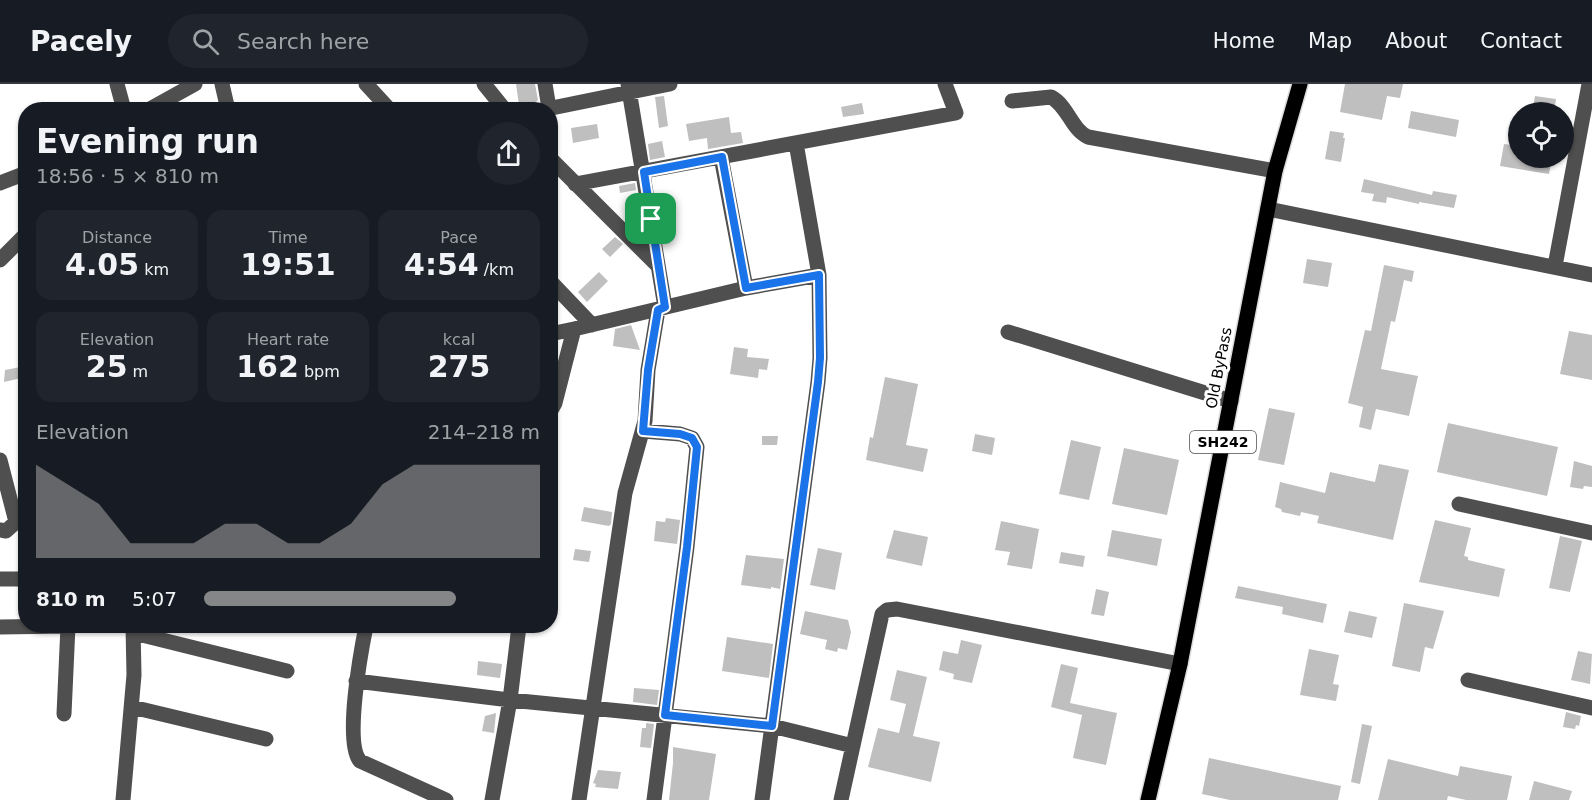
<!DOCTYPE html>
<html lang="en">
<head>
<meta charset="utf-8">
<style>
	body { margin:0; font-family:"DejaVu Sans",sans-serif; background:#20242c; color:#f1f3f6; height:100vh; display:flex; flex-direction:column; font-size:22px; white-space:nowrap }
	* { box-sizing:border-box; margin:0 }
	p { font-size:20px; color:#9ea1a6 }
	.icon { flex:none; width:33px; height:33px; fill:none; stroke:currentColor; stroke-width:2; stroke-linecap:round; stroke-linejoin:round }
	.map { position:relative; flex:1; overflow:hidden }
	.details { position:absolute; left:18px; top:18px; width:540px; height:531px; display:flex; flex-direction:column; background:#171b24; border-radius:24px; box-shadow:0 2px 4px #0004 }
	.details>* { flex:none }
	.buttons { position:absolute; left:1508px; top:18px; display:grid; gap:12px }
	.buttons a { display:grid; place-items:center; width:66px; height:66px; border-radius:50%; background:#171b24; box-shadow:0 2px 4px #0004; font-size:30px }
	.pin { position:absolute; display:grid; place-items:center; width:51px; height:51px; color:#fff; margin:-26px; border-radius:12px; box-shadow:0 3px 9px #0006 }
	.round { display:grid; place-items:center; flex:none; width:63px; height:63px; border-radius:32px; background:#20242c }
	.summary { display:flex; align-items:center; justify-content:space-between; height:102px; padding:0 18px }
	h1 { font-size:33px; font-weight:800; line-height:45px }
	.stats { display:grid; grid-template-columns:repeat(3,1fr); gap:9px; height:102px; padding:6px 18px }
	.stats div { display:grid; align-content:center; border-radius:15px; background:#20242c; text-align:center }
	.stats b { font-size:30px; font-weight:800 }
	.stats small { font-size:16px; font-weight:400 }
	.stats p { font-size:16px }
	.chart { height:168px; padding:12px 18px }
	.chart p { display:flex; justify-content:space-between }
	.chart svg { width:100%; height:108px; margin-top:6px; fill:#858687; opacity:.7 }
	ul { padding:0 18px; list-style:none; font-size:20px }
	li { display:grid; grid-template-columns:96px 72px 1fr; align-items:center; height:45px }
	li i { height:15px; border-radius:8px; background:#858687 }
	header { display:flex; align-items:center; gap:36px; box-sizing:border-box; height:84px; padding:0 30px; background:#171b24; border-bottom:2px solid #363941 }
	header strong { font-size:28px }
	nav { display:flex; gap:33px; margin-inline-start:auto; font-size:21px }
	.search { width:420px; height:54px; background:#20242c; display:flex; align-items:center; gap:15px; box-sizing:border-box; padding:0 21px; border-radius:33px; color:#9ea1a6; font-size:22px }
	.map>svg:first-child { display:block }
	.building { fill:#bfbfbf }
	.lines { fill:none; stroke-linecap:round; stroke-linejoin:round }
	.major-casing { stroke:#dbdbdb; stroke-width:18 }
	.minor { stroke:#4f4f4f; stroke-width:15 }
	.major { stroke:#000; stroke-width:15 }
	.route-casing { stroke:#fff; stroke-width:12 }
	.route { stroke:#1a73e8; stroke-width:8 }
	.labels { text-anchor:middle; stroke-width:6; stroke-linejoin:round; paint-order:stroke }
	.shield { fill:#fff; stroke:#4c4c4c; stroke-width:1.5 }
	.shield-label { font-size:14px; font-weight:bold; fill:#000 }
	.street-label { font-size:15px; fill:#000; stroke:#fff }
</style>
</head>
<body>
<header>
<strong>Pacely</strong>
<div class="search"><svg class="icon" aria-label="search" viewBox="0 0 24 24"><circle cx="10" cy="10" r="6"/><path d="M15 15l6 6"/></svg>Search here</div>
<nav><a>Home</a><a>Map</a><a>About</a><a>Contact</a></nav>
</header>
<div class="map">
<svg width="1592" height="716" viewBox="0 0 1592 716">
	<rect width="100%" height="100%" fill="#fff"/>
	<path class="building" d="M516 0H535L538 16 536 18 519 21Z
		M1345 0H1403L1400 14 1387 12 1382 36 1340 28Z
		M664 12 668 42 659 44 655 13Z
		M1535 12 1556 15 1554 28H1532Z
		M862 19 864 30 843 33 841 23Z
		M1411 27 1459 36 1456 53 1408 44Z
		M729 33 731 49 741 48 743 59 708 65 707 54 689 57 686 40Z
		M597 40 599 54 573 59 571 44Z
		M1330 47 1344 49 1343 54H1345L1341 78 1325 75Z
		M662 57 665 73 650 76 648 60Z
		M1504 60 1518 62V74H1552L1549 90 1500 82Z
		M1364 95 1432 111 1433 107 1457 111 1454 124 1419 118V120L1387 113 1386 119 1372 117 1374 110 1361 108Z
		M635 99 636 106 620 109 619 102Z
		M615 153 623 160 610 173 602 165Z
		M1307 175 1332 179 1328 203 1303 199Z
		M1384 181 1414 187 1412 198 1404 196 1395 238 1391 237 1381 285 1418 292 1409 332 1376 325 1371 346 1359 343 1363 323 1348 319 1365 246 1371 247Z
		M599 188 608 197 587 218 578 208Z
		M631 241 640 266 613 262 615 245Z
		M1569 247 1592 251V296L1560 290Z
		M734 263 748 265 747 273 769 275 767 286 759 285 758 294 730 290Z
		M26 282V293L4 298 5 286Z
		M885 293 918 300 906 361 928 365 923 388 866 376 870 353 873 354Z
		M1269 324 1295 329 1284 381 1258 376Z
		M1448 339 1558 363 1547 412 1437 388Z
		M975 350 995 354 992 371 972 367Z
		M762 352H778L777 361H762Z
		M1071 356 1101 363 1089 416 1059 410Z
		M1124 364 1179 376 1167 431 1112 420Z
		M1574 377 1592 382V403L1584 402 1583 405 1570 403Z
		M1379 380 1409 386 1393 456 1317 439 1319 432 1301 428 1300 432 1282 428 1281 425 1275 423 1280 398 1325 409 1330 388 1375 398Z
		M584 423 612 428 611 440 609 442 581 437Z
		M666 434 680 436 677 460 654 457 656 437 665 438Z
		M1435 436 1471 444 1464 472 1468 473V476L1505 485 1499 513 1419 498Z
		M1001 437 1039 445 1032 485 1007 481 1010 468 995 466Z
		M894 446 928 453 922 482 886 474Z
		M1112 446 1162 455 1157 482 1107 472Z
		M1560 452 1582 457 1570 508 1549 504Z
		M818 464 842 469 835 506 810 501Z
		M575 465 591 467 589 478 573 476Z
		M1061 468 1085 472 1083 483 1059 479Z
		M746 471 784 475 780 505 771 503V505L741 501Z
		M1238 502 1327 520 1323 539 1282 530 1283 523 1235 514Z
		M1096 505 1109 508 1104 532 1091 530Z
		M1404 519 1444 527 1433 565 1425 563 1420 588 1392 582Z
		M805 527 848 536 851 548 847 566 838 564 837 568 825 565 827 556 800 550Z
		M1349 527 1377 533 1372 554 1344 548Z
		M727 553 773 560 769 594 722 587Z
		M961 556 982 561 972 599 953 595 954 590 939 586 943 567 958 570Z
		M1309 565 1339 571 1333 600 1339 601 1336 617 1300 611Z
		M1578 567 1592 570 1590 600 1571 596Z
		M478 577 502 580 500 594 477 591Z
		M1061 580 1078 584 1070 619 1117 629 1106 681 1073 674 1082 631 1051 623Z
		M897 586 927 593 913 652 940 658 931 698 868 683 878 644 899 649 906 620 890 616Z
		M634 604 659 606 657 621 633 618Z
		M1566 628 1581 632 1579 642 1576 641 1575 645 1563 643Z
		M496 629 494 649 482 647 485 632Z
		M646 639 654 640 651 664 640 663 642 644H646Z
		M1362 640 1372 642 1360 700 1351 698Z
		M673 663 716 670 709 716H669L673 679Z
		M1209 674 1341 702 1338 716H1230L1202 710Z
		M1388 675 1458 692 1460 682 1512 692 1507 716H1466L1448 712 1447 716H1378Z
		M598 686 621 688 618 705 595 703 596 700 593 699Z
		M1534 697 1572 707 1569 716H1529Z"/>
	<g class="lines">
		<g class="major-casing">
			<path id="major" d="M1148 716 1180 580 1275 87 1300 0"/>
		</g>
		<path class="minor" d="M117 0 124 26
			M222 0 228 26
			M366 0 390 26
			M484 0 505 26
			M545 0 549 24
			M628 0 665 223
			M1012 17 1051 13C1068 22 1071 45 1088 53L1275 87
			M148 26 195 0
			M542 26 670 0
			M721 73 746 204
			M550 74 658 182
			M0 99 26 89
			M575 100 956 29 945 0
			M1268 125 1592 191
			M0 176 26 150
			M1555 182 1589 0
			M550 197 592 241
			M1008 248 1231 317
			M550 250 574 245
			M550 328 555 319 574 245 746 204 819 191 796 59
			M643 347 680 350 692 354 697 363 687 463 654 716
			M0 376 16 438 6 447 0 446
			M1459 420 1592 449
			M0 495H26
			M366 542C361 567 344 659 360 677L446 716
			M0 543 68 542
			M134 549 287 587
			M1468 596 1592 624
			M356 597 510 616 772 642 853 662
			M132 623 266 655
			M64 630 68 542
			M123 716 134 591 133 542
			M492 716 510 616 519 542
			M579 716 625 409 645 337 648 286 658 226
			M762 716 818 298 820 274 819 191
			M841 716 882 530 887 526 897 525 1180 580"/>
		<use href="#major" class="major"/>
	</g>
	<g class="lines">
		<g class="route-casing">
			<path id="route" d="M722 73 746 204 819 191 820 274 818 298 772 642 665 631 687 463 697 363 692 354 680 350 643 347 648 286 658 226 665 223 644 88Z"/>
		</g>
		<use href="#route" class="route"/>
	</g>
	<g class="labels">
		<rect class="shield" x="1190" y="347" width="66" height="22" rx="4.5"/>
		<g class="shield-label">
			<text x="1223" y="363">SH242</text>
		</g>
		<g class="street-label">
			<text transform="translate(1219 284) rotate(-79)" y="5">Old ByPass</text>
		</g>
	</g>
</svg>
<div class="buttons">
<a><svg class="icon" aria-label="locate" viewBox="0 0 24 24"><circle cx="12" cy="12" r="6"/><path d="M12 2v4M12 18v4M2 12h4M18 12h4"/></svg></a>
</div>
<div class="pin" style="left:651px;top:135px;background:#1e9e55"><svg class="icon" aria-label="arrive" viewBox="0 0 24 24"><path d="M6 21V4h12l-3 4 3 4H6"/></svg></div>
<section class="details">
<div class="summary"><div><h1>Evening run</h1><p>18:56 · 5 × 810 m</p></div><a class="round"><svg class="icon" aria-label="share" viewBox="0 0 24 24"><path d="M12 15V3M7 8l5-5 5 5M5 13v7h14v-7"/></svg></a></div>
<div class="stats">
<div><p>Distance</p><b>4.05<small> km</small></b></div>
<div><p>Time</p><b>19:51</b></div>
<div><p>Pace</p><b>4:54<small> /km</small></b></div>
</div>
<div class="stats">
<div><p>Elevation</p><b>25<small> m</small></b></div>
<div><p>Heart rate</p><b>162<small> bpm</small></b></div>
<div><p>kcal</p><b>275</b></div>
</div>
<div class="chart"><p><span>Elevation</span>214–218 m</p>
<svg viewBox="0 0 160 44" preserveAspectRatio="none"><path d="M0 44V6L10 14L20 22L30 38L40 38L50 38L60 30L70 30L80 38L90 38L100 30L110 14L120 6L130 6L140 6L150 6L160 6V44z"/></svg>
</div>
<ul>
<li><b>810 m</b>5:07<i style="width:75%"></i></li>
</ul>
</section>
</div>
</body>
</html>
